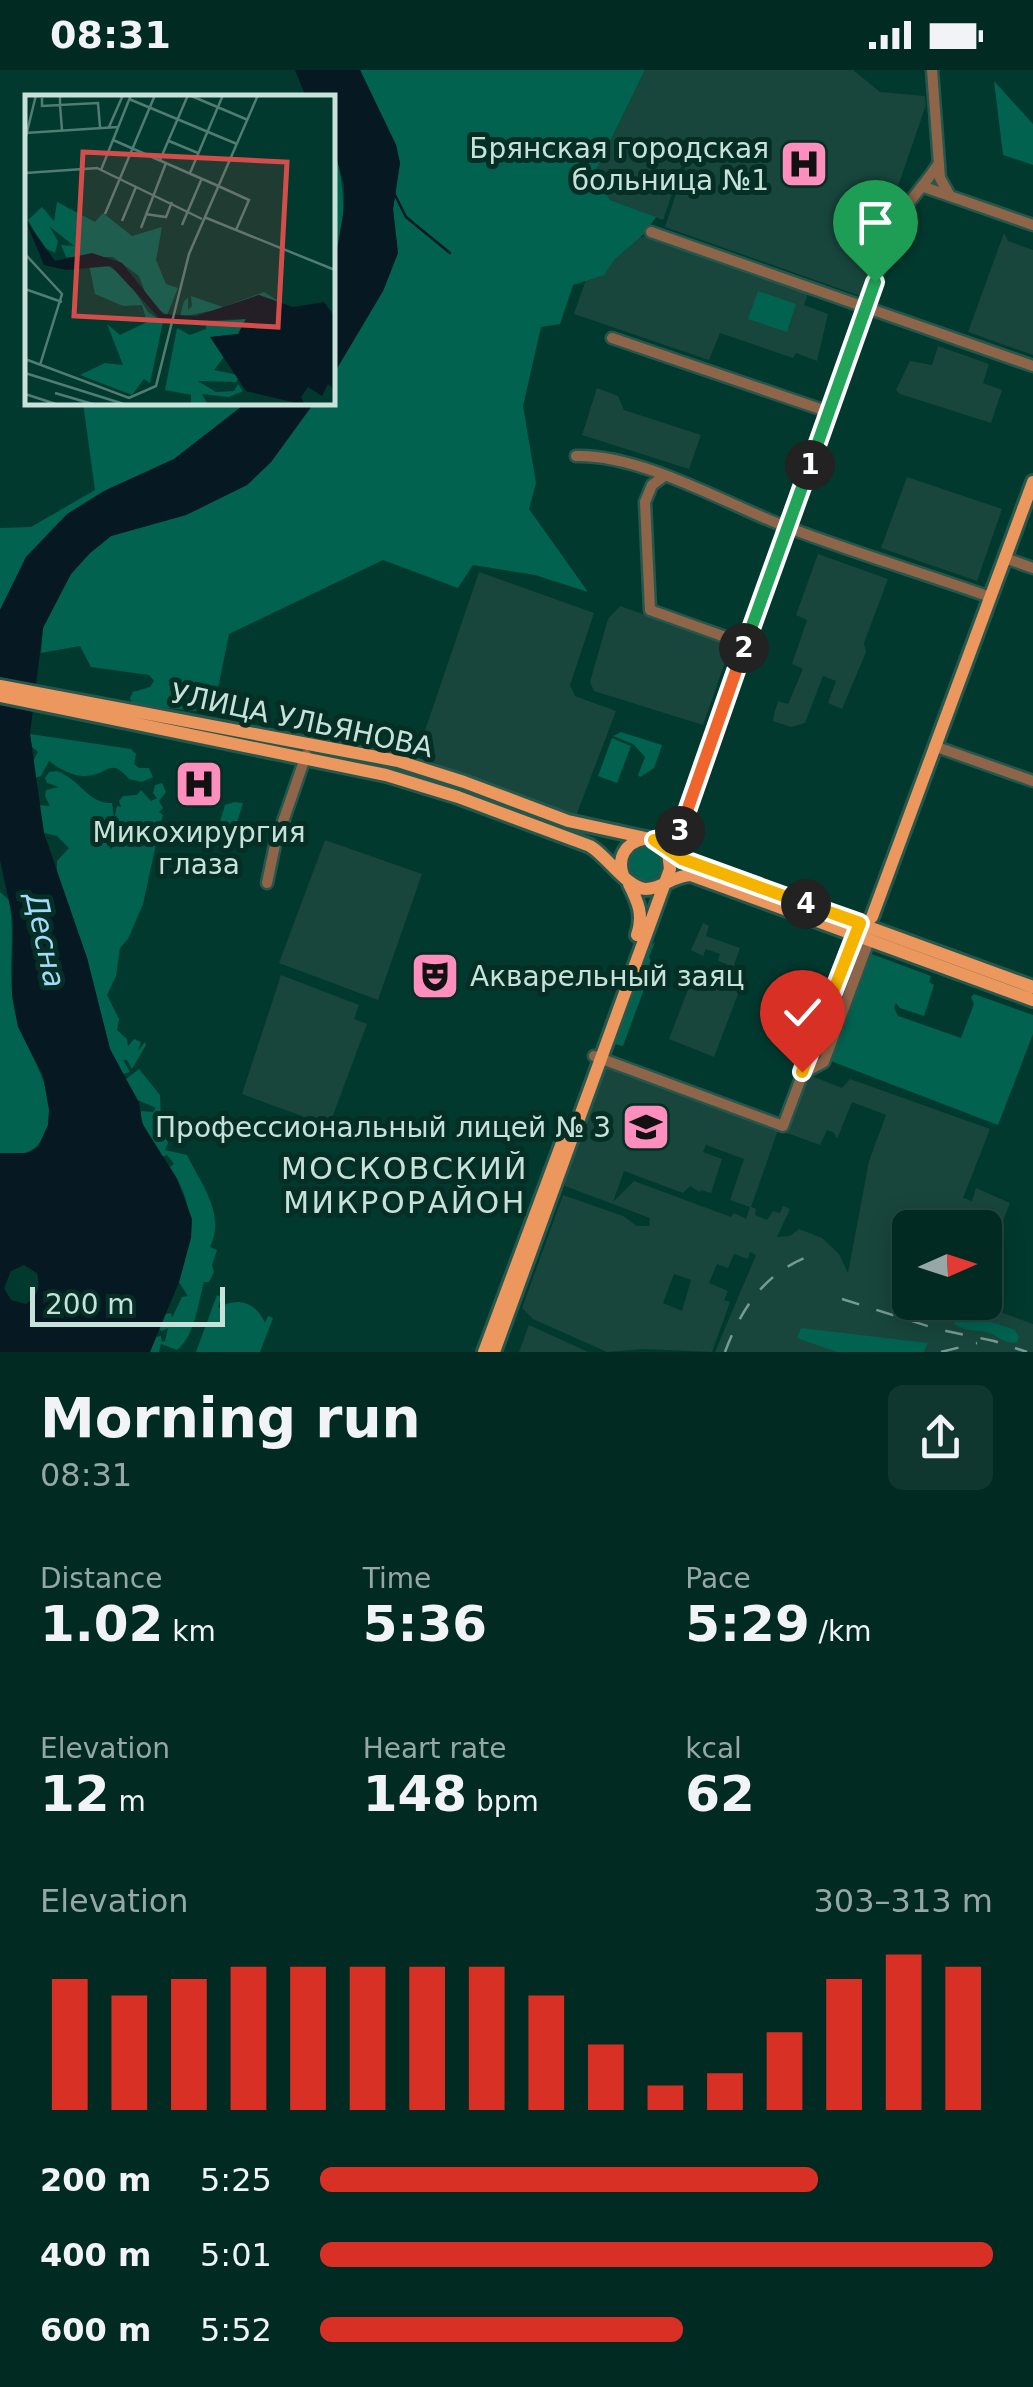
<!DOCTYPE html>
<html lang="en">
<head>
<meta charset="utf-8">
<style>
	body { margin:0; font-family:"DejaVu Sans",sans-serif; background:#0f372f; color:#f1f3f6; height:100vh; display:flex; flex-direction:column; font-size:38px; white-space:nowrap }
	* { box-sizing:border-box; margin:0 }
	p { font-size:32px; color:#96a7a5 }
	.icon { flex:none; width:55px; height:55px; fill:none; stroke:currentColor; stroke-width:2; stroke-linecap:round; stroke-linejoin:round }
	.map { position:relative; height:1282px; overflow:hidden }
	.panel { display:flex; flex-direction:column; background:#012b22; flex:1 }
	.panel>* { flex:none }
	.needle { width:65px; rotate:87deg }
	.controls { position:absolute; left:892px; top:1140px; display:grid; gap:20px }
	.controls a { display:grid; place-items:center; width:110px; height:110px; border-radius:15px; background:#012b22; box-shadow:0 5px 25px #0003,0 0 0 2px #234740; font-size:50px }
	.scale { position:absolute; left:30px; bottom:25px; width:195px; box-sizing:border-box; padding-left:10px; border:5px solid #c8e1d9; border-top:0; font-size:28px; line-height:35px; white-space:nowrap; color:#c8e1d9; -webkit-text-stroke:8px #052e24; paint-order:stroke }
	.pin { position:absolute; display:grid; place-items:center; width:85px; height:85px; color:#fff; margin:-102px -42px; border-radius:50% 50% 50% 0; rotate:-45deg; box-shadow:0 0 10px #0007 }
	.pin .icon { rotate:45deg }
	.km { position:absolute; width:50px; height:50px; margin:-25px; border-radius:50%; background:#222; color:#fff; font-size:28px; line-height:50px; text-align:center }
	.round { display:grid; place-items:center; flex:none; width:105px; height:105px; border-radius:15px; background:#0f372f }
	.headline { display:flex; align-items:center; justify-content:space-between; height:170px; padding:0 40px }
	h1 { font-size:55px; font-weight:700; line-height:75px }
	.figures { display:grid; grid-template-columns:repeat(3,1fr); gap:15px; height:170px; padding:10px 40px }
	.figures div { display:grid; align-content:center }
	.figures b { font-size:50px; font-weight:700 }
	.figures small { font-size:28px; font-weight:400 }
	.figures p { font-size:28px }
	.chart { height:280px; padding:20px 40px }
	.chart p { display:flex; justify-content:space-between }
	.chart svg { width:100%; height:180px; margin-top:10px; stroke:#d93025; stroke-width:6 }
	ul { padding:0 40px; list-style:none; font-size:32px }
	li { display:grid; grid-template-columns:160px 120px 1fr; align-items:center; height:75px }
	li i { height:25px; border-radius:12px; background:#d93025 }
	.status { display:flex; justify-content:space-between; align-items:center; height:70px; padding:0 50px; background:#012b22; direction:ltr }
	.status svg { height:28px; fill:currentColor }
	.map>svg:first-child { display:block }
	.built { fill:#18463c; fill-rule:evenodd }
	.green { fill:#01624f }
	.water { fill:#061821; fill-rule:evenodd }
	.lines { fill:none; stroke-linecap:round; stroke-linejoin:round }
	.stream { stroke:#061821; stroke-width:2.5 }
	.minor-casing { stroke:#25574d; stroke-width:15 }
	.major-casing { stroke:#25574d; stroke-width:18 }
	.minor { stroke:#8f654a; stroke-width:10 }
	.major { stroke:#ec975d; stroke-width:12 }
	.rail { stroke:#769b92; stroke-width:2.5; stroke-dasharray:18 18; stroke-linecap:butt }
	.split-1-casing { stroke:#fff; stroke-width:20 }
	.split-2-casing { stroke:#fff; stroke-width:20 }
	.split-3-casing { stroke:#fff; stroke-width:20 }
	.split-4-casing { stroke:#fff; stroke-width:20 }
	.split-5-casing { stroke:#fff; stroke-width:20 }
	.split-1 { stroke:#22a559; stroke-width:12 }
	.split-2 { stroke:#22a559; stroke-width:12 }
	.split-3 { stroke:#f0652b; stroke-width:12 }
	.split-4 { stroke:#f5b400; stroke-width:12 }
	.split-5 { stroke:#f5b400; stroke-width:12 }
	.labels { text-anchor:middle; stroke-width:10; stroke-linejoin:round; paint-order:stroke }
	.poi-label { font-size:28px; fill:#c8e1d9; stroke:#052e24; text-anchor:end }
	.street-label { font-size:28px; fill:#c8e1d9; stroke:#052e24 }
	.water-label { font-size:30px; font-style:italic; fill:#a3daf9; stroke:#052e24 }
	.neighbourhood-label { font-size:30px; letter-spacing:2.5px; fill:#c8e1d9; stroke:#052e24 }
	.inset-road { fill:none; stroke:#517c72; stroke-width:2.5 }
	.view { fill:#d34d4b; fill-opacity:0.15; stroke:#d34d4b; stroke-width:5 }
	.inset-edge { fill:none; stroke:#c8e1d9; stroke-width:5 }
</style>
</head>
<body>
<div class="status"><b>08:31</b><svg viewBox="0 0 49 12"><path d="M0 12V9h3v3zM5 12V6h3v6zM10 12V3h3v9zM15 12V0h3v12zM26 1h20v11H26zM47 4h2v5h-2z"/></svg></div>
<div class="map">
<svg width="1033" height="1282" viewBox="0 0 1033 1282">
	<rect width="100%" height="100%" fill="#01392e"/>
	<path class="built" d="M645 0H853L880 22 925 26 926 35 860 226 665 157 687 91 702 96 706 82 679 74 676 83 685 86 663 150 610 130 595 102Z
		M1004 163 1008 171 1033 180V285L968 262Z
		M650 165 809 220 804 235 828 244 817 291 796 283 793 288 720 263 709 290 574 244 590 198 605 176Z
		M938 276 989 294 983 313 1002 320 991 353 900 324 896 320 910 291 932 295Z
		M597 318 618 326 624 340 701 365 689 399 582 365Z
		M907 407 1002 439 977 511 881 478Z
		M818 484 888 509 864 573 866 582 842 639 828 633 836 611 823 606 805 653 791 657 773 651 774 644 778 631 788 634 803 599 792 594 807 550 796 545Z
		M479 502 594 543 570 615 575 626 616 641 576 746 441 696 424 688 427 681 419 678Z
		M620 536 731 575 703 655 594 621 590 612 608 549Z
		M325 770 422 804 378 930 279 893Z
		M703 853 709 856 706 866 740 878 732 901 725 900 727 894 718 891 720 884 706 879 703 886 691 880Z
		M696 899 741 916 714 987 669 969Z
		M281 905 359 935 354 949 367 954 329 1056 242 1024Z
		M608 996 778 1060 751 1137 756 1139 755 1145 767 1150 773 1141 780 1143 783 1136 790 1139 777 1167 790 1166 799 1159 822 1168 839 1184 848 1203 869 1091 886 1045 852 1032 837 1069 833 1062 827 1060 820 1075 784 1062 809 1005 842 1018 850 1009 990 1059 963 1128 972 1131 976 1118 1010 1133 992 1179 985 1181V1158H910V1232L976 1233 1033 1254V1282H715L756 1185 750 1182 748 1189 734 1184 728 1198 717 1194 709 1213 728 1221 724 1230 730 1232 712 1282 644 1279 607 1282 533 1249 522 1238 563 1125 623 1146 637 1156H649L650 1148 565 1116V1106L605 997ZM706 1075 744 1089 730 1130 750 1137 746 1149 734 1143 731 1147 634 1111 613 1132 624 1101 683 1123 690 1116 700 1122 701 1120 711 1123 722 1089 703 1082ZM674 1204 691 1210 682 1241 663 1233Z
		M529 1255 586 1281 588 1282H519Z"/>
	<path class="green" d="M360 0H645L595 102 610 130 656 147 645 163 615 189 604 205 573 215 560 254 541 257 523 336 536 413 529 439 588 522 535 505 473 495 458 518 383 490 229 564 213 643 132 634 130 628 133 622 150 617 154 611 149 605 91 597 80 576 41 583 43 558 57 529 71 504 90 483 111 466 186 445 247 415 271 392 314 333 332 332 333 305 383 221 398 183 393 139 400 93 396 75Z
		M994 11 1033 54V95L1003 85Z
		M333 76C347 117 346 160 333 202Z
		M758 221 796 234 787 262 748 249Z
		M83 333H246L174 389 104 421 67 445 26 487 0 540V458L31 457 95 420Z
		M621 662 662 675 654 698 640 707 638 705 645 687 633 674 613 666Z
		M30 664 131 679 136 684 134 694 139 698H149L153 707 142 712 129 709C110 686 108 705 86 706 73 707 58 698 49 691L41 706 34 708 33 691 38 682 32 677Z
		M612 668 631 676 617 713 598 706Z
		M316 682 379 692 431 707 612 774 454 718Z
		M57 701C81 710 88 734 112 733L115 756 108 774 111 779 120 769 115 745 117 736 121 737 119 731 123 726 137 725 141 720 151 731 157 728 153 723 155 715 162 713 166 722 159 731 163 738 159 742 163 745 158 763 135 762 141 772 156 774 143 834 128 869 120 878 116 906 107 925 119 949 117 960 127 969 128 976 134 969 141 972 138 981 145 972 146 975 132 999 127 990H123L130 1002 123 1004 110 979 87 888 57 803V791L69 778 57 766 44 763 39 735 50 736 45 726 46 720 59 717 47 713 45 708 49 702Z
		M234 732 243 733 231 772 220 777 213 776 225 735Z
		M627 794a19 19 0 1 1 38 0a19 19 0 1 1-38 0Z
		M0 822 9 830C16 866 7 902 14 938 21 981 69 1026 41 1071 32 1085 16 1086 0 1083Z
		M655 872 649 887 653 895 623 976 614 974 648 878Z
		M853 876 864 880 822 991 817 994 811 986Z
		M869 883 931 906 929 912 934 915 924 946 900 938 896 933 894 938 898 946 961 968 974 934 971 927 974 924 1033 945V964L998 1055 828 990Z
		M139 999 160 1025 161 1052 168 1073 165 1080 187 1085C201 1114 226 1144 210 1177L217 1180 212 1195 214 1202 209 1212H204C198 1233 195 1266 177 1280L161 1274 159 1282H150L155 1267 161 1266 162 1272 165 1271 168 1258 162 1261 158 1259 165 1244 171 1243 172 1248 182 1227 188 1226 179 1212C192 1165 198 1141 170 1097L174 1094 167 1085 162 1087C153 1076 140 1055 141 1041L153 1042 156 1038 138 1030 126 1009Z
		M217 1225 221 1227 218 1238C237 1226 256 1232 265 1253L268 1246 273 1248 260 1282H196Z
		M961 1242 1015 1260 1019 1267 1017 1272C1004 1275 998 1265 986 1262 974 1260 965 1261 954 1254Z
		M801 1258 928 1273 924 1282H837L797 1268Z"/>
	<path class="water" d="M295 0H360L396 75 400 93 393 139 398 183 383 221 333 305V202L344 139V114L333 76 332 28 306 27Z
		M246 333H314L271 392 247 415 186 445 111 466 90 483 71 504 43 558 30 664 44 763 87 888 110 979 139 1033 142 1053 177 1109 192 1149 191 1168 179 1212 150 1282H0V1083H27L38 1077 48 1055 49 1040 43 1006 18 957 12 924 13 850 0 790V540L26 487 67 444 104 421 174 389ZM24 1195 37 1203C40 1217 39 1225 26 1234L11 1230 4 1218 11 1201Z"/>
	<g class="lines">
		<path class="stream" d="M394 123 406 147 450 183"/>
		<g class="minor-casing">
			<path id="minor" d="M932 0 940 108 950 126
				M924 117 1033 155
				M651 162 1033 296
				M612 268 829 342
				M576 386C639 384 721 431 779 454 848 481 920 502 990 527
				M663 407 652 415 645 432 650 540 745 574
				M1005 488 1033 498
				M934 676 1033 711
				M655 770 673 768 683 757 712 668 893 160C904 134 924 117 939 93
				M267 813 275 775 306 685
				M594 986 783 1056 856 862
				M803 1003 824 992 871 865"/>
		</g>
		<g class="major-casing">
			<path id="major" d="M0 616 398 691 464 712 568 751 655 770 682 789 1033 917
				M0 626 386 705 458 727 590 776C607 786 628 819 646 819 662 819 674 805 691 805L1033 930
				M623 805C617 788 625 773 644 769
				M629 814C638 832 644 845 637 865
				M872 847 1033 412
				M484 1282 569 1054
				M494 1282 670 799 668 782"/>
		</g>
		<use href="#minor" class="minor"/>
		<use href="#major" class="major"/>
		<path class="rail" d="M842 1229 937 1259 994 1271 1027 1282
			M725 1282C742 1237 765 1202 812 1185
			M941 1282 977 1273"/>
	</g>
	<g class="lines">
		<g class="split-1-casing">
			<path id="split-1" d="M810 395 875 212"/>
		</g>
		<g class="split-2-casing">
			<path id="split-2" d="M744 578 810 395"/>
		</g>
		<g class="split-3-casing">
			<path id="split-3" d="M680 761 744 578"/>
		</g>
		<g class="split-4-casing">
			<path id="split-4" d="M680 761 673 768 654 770 682 789 806 834"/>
		</g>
		<g class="split-5-casing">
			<path id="split-5" d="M802 1002 860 853 806 834"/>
		</g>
		<use href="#split-1" class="split-1"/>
		<use href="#split-2" class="split-2"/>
		<use href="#split-3" class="split-3"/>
		<use href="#split-4" class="split-4"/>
		<use href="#split-5" class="split-5"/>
	</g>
	<defs>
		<g id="hospital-square" transform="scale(2.5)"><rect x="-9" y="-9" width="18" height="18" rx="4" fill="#fd8ebe" stroke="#052e24"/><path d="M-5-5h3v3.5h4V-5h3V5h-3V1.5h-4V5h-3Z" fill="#111"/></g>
		<g id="theatre-square" transform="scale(2.5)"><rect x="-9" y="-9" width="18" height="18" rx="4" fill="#fd8ebe" stroke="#052e24"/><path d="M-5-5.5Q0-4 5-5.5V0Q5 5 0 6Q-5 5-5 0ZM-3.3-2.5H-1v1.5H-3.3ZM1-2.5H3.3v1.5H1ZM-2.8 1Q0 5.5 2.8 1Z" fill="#111"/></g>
		<g id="university-square" transform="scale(2.5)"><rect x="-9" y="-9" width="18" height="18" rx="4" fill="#fd8ebe" stroke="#052e24"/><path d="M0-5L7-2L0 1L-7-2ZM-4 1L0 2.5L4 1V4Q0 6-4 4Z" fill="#111"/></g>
	</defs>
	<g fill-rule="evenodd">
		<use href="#hospital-square" x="804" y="94"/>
		<use href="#hospital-square" x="199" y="714"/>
		<use href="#theatre-square" x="435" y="906"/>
		<use href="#university-square" x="646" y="1057"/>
	</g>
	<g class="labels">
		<g class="poi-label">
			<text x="769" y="88">Брянская городская<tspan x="769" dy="32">больница №1</tspan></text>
			<text x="199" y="772" text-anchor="middle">Микохирургия<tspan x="199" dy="32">глаза</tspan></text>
			<text x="470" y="916" text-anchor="start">Акварельный заяц</text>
			<text x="611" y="1067">Профессиональный лицей № 3</text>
		</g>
		<g class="street-label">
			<text transform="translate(302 650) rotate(12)" y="10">УЛИЦА УЛЬЯНОВА</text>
		</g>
		<g class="water-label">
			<text transform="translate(45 870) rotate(78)" y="10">Десна</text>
		</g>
		<g class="neighbourhood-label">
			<text x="405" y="1109">МОСКОВСКИЙ<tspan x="405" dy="34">МИКРОРАЙОН</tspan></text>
		</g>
	</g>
	<g transform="translate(25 25)">
		<rect width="310" height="310" fill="#01392e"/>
		<path d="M32 107 70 127 78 118 107 141 137 132 131 165 141 189 153 193 142 220 124 208 114 181 88 162H41L36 150 49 151 24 131 33 146 30 158 18 152 3 125 17 112 29 126ZM78 168 101 182 123 217 138 227 125 288 119 284 107 300 55 280 80 268 98 270 82 229 95 240 122 227 117 210 98 211 70 199 64 169ZM239 197 260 210 233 200 206 212 155 222 159 206 163 203V215L167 211 166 201 198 212ZM221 224 213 239 185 242 199 262 189 275 213 280 212 287 173 286 191 297 209 296 213 289 218 296 204 302 177 299 183 310H166V300L140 295 152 233 165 240 181 234V227Z" fill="#01624f"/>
		<path d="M0 124 30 166 67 158 97 168 138 219 171 221 234 200 268 212 299 207 310 222V295L303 289 297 301 283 292 276 302 280 310 221 296 185 242 213 239 221 224 138 227 86 171 41 175 19 170Z" fill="#061821"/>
		<path class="inset-road" d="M35 0V10L73 8 75 32M106 0 88 45 191 90M164 0 223 25M17 3V11L35 10 37 35M104 4 212 49M84 32 98 0M0 38 93 32M0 45 11 0M144 46 173 58M135 65 163 0M72 73 177 124M76 75 88 45M0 78 73 73M165 78 198 0M191 90 224 105 211 135M80 119 130 0M120 119 141 122 147 107M179 122 310 175M97 126 111 92M157 130 177 83M116 133 141 68M0 159 37 199 15 270M0 194 37 207M0 264 104 303 131 291 164 159 233 0M0 278 102 310M30 298 71 310M0 299 34 310"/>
		<path class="view" d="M58 57 262 67 253 232 49 221Z"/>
		<rect width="310" height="310" class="inset-edge"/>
	</g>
</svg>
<div class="controls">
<a><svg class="needle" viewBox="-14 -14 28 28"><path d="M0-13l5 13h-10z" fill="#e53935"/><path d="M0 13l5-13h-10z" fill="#96a7a5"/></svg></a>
</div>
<div class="scale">200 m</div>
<div class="pin" style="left:875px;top:212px;background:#1e9e55"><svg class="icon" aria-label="arrive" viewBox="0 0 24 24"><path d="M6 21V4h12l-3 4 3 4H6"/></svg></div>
<div class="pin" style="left:802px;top:1002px;background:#d93025"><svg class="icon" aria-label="check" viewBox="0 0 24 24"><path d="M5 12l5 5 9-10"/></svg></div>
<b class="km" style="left:810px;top:395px">1</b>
<b class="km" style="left:744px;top:578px">2</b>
<b class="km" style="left:680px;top:761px">3</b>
<b class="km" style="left:806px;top:834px">4</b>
</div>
<section class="panel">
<div class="headline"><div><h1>Morning run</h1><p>08:31</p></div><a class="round"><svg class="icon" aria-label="share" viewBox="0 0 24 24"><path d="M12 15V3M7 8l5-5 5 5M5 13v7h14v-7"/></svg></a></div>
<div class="figures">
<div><p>Distance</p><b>1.02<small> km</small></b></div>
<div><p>Time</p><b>5:36</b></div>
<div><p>Pace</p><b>5:29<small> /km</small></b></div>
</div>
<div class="figures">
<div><p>Elevation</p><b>12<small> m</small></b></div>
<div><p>Heart rate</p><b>148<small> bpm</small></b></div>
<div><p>kcal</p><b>62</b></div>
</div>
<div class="chart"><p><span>Elevation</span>303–313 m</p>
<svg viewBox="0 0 160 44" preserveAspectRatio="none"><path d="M5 44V12M15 44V16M25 44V12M35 44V9M45 44V9M55 44V9M65 44V9M75 44V9M85 44V16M95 44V28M105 44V38M115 44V35M125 44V25M135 44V12M145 44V6M155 44V9"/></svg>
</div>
<ul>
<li><b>200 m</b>5:25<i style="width:74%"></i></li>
<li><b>400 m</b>5:01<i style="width:100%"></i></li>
<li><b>600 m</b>5:52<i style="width:54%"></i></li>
</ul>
</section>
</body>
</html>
